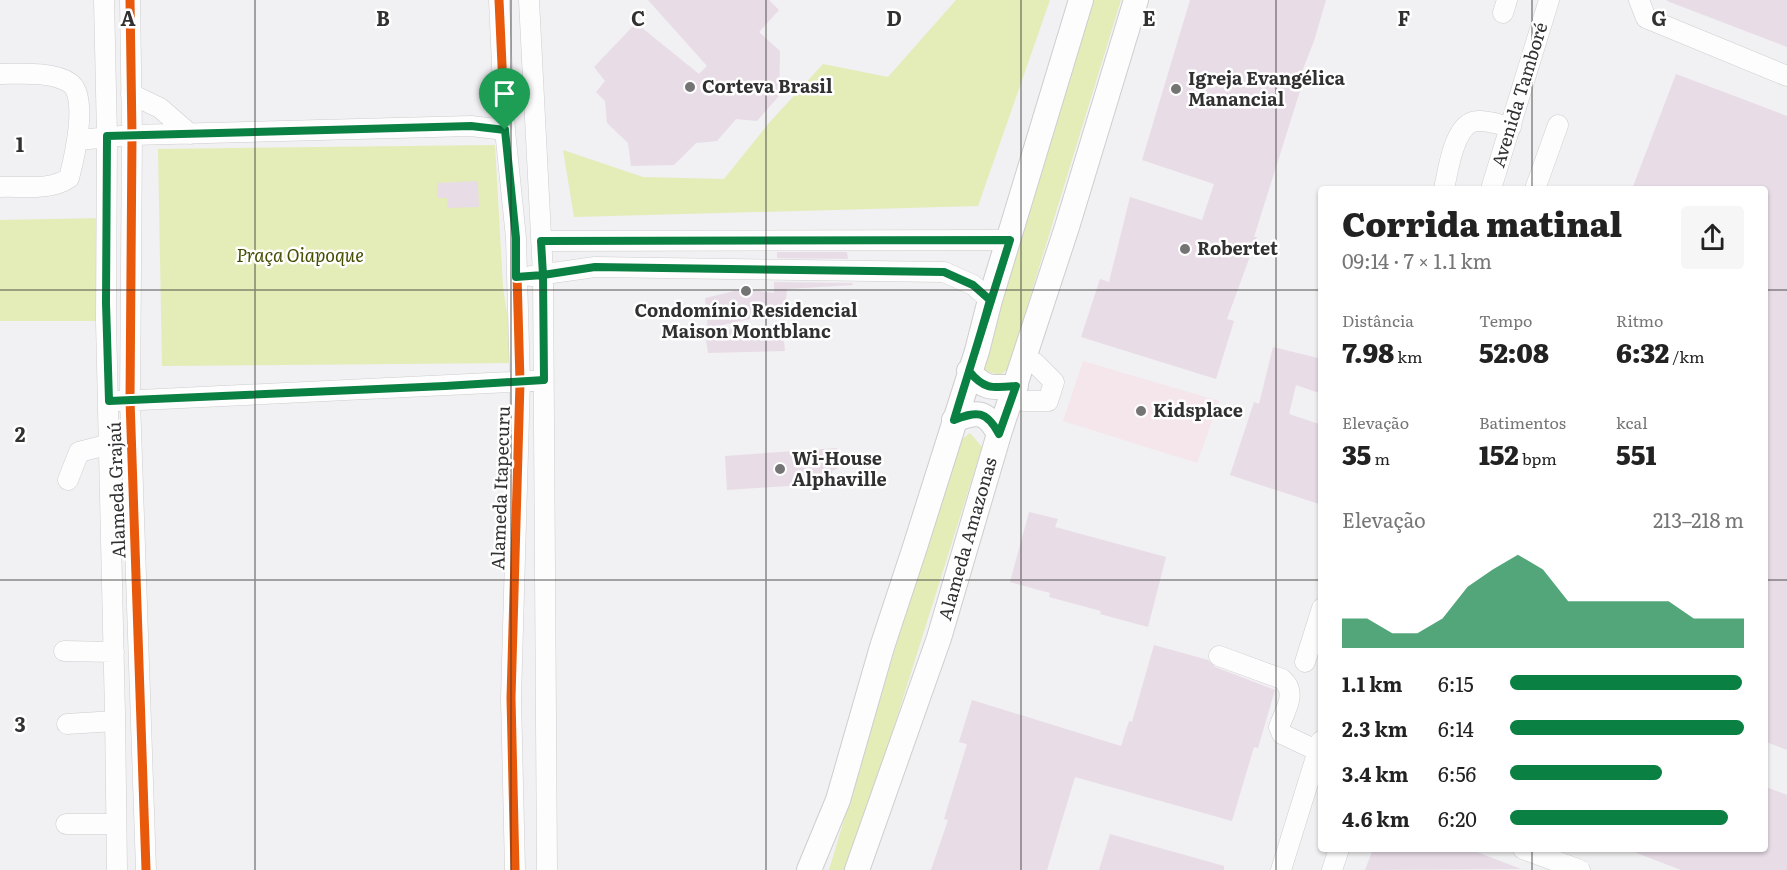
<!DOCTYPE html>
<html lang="pt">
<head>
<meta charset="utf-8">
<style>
	body { margin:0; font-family:Literata,serif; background:#f6f6f6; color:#222; height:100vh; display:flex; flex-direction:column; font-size:22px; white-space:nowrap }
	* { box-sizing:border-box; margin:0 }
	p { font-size:20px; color:#767676 }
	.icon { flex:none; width:33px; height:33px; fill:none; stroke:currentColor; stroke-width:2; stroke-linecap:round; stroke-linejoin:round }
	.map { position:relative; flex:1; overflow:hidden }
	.panel { position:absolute; left:1318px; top:186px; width:450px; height:666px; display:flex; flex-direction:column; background:#fff; border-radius:6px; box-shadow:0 2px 4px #0004 }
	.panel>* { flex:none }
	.pin { position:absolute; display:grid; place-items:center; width:51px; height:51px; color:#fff; margin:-62px -26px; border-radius:50% 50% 50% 0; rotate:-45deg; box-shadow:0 0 6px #0007 }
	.pin .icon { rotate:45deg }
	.round { display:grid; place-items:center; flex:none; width:63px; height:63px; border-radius:6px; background:#f6f6f6 }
	.summary { display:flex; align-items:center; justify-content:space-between; height:102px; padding:0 24px }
	h1 { font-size:33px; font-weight:800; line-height:45px }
	.stats { display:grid; grid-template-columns:repeat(3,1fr); gap:9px; height:102px; padding:6px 24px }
	.stats div { display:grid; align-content:center }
	.stats b { font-size:26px; font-weight:800 }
	.stats small { font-size:16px; font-weight:400 }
	.stats p { font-size:16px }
	.chart { height:168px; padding:12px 24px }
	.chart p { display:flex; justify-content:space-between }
	.chart svg { width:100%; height:108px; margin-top:6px; fill:#0b8043; opacity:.7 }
	ul { padding:0 24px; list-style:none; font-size:20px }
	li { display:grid; grid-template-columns:96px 72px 1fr; align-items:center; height:45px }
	li i { height:15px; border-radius:8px; background:#0b8043 }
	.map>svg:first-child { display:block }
	.education { fill:#f5e6eb }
	.green { fill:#e4ecb8 }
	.building { fill:#e8dce6 }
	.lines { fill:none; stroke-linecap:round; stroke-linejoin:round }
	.minor-casing { stroke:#cecdcf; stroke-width:21 }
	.major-casing { stroke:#cecdcf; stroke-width:26 }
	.minor { stroke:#fdfdfd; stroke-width:20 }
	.major { stroke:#fdfdfd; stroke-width:24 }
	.cycleway-casing { stroke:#fff; stroke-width:13 }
	.cycleway { stroke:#e8590c; stroke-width:9 }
	.route-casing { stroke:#fff; stroke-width:12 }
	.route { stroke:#0b8043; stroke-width:8 }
	.grid { fill:none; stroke:#313132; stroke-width:1.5; stroke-opacity:0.55 }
	.poi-dot { fill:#747475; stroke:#fff; stroke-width:2 }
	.labels { text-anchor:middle; stroke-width:5; stroke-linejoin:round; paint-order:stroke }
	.poi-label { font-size:18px; font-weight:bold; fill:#313132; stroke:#fff; text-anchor:start }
	.street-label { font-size:18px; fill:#313132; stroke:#fff }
	.park-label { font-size:18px; font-style:italic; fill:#454e00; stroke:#fff }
	.grid-label { font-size:20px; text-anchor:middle; font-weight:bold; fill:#313132; stroke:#fff; stroke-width:5; stroke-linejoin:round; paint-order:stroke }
</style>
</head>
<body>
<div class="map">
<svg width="1787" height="870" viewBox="0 0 1787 870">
	<rect width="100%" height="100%" fill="#f1f0f2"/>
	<path class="education" d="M1083 361 1219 401 1197 463 1063 421Z"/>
	<path class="green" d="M956 0H1050L978 206 574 217 563 150 643 177 724 179 769 123 823 64 888 77Z
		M1090 0H1121L1008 369 1000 375 983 370V356Z
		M495 145 503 287 508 320 510 363 162 366 158 149Z
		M106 218V321H0V220Z
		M970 433 982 447 849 870H829L924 552 961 440Z"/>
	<path class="building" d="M648 0H769L779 10 759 32 780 51 779 96 757 121 736 119 717 141 696 143 674 165 631 166 628 143 607 123 605 101 596 92 605 81 594 67 636 23 699 74 707 66Z
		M1190 0H1326L1314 41 1301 74 1305 75 1254 237H1257L1227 319 1234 321 1216 379 1081 337 1100 279 1109 282 1130 197 1202 220 1214 184 1142 160Z
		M1667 0H1787V47L1667 1Z
		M1676 74 1787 116V750L1766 742V189H1632Z
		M478 181 479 207 448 208 447 198H438L437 183Z
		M777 252H847L848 259 777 258Z
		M774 282 852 283 853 285 787 289 785 311 709 328 783 333 785 351 708 353 705 333H708L705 298 743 289 774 293Z
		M1273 347 1322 359V394L1296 385 1289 414 1322 425V505L1230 475 1254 402 1259 404Z
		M837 448 838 468 832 471V483L727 490 725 456Z
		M1029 512 1058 519 1055 527 1166 557 1148 627 1100 614 1101 611 1049 597 1050 593 1010 582Z
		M1154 645 1208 660 1215 667 1275 690 1258 748 1254 747 1232 821 1075 777 1047 870H931L948 820 944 819 967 744 959 742 972 700 1121 746 1129 721 1132 722Z
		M1766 787 1787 795V870H1681L1629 850 1766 849Z
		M1110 834 1224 866V870H1099Z
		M1373 849H1469L1521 869 1365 870Z"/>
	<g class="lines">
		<g class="minor-casing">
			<path id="minor" d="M104 0 107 136 106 321 115 714 117 870
				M130 0 132 135 130 400 146 870
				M499 0 505 130 516 238 520 382 511 698 515 870
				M529 0 543 275 547 870
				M1639 0 1646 18 1787 76
				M1503 13 1507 0
				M0 74C21 74 52 71 70 83 89 96 74 159 69 178 51 191 21 186 0 187
				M131 94 160 108 190 134
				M78 140 132 135 471 126 505 130
				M1444 189C1448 171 1454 121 1478 121 1488 120 1500 125 1511 127
				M1491 189 1549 0
				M1535 189 1558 125
				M541 241 1010 240
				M531 276 595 267 944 272 973 285 990 300
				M1011 398 1024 401H1048L1054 382 1035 363 1025 359
				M119 401 533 381
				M68 480 79 452 110 444
				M64 651 114 652
				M1219 656 1282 679C1298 693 1285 710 1279 727L1282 734 1318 751
				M1305 662 1322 608
				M67 724 115 721
				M66 824H116
				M1523 849 1580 870
				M1281 870 1321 741
				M1332 870 1339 849"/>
		</g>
		<g class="major-casing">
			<path id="major" d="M969 371C984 390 993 388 1016 386
				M954 420C977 411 986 410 999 434
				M809 870 838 800 882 647 915 547 977 351 990 300 1081 0
				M857 870 939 638 999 434 1067 227 1136 0"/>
		</g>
		<use href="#minor" class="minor"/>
		<use href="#major" class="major"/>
		<g class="cycleway-casing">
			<path id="cycleway" d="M130 0 132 135 130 400 146 870
				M499 0 505 130 516 238 520 382 511 698 515 870
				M516 277 595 267 944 272 973 285 990 300"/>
		</g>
		<use href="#cycleway" class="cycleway"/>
	</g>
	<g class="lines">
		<g class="route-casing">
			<path id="route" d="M505 130 471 126 107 136 106 303 109 401 445 386 544 380 543 275 595 267 944 272 973 285 990 300C979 341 966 380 954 420 977 411 986 410 999 434L1016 386C993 388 984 390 969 371L1010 240 541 241 543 275 516 277V238L505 130"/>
		</g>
		<use href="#route" class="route"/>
	</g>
	<path class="grid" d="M255 0V870M511 0V870M766 0V870M1021 0V870M1276 0V870M1532 0V189M0 290H1322M1766 290H1787M0 580H1322M1766 580H1787M1532 849V870"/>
	<g class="poi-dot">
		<circle cx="690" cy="87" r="6"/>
		<circle cx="1176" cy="89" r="6"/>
		<circle cx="1185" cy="249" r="6"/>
		<circle cx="746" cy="291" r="6"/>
		<circle cx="1141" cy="411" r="6"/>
		<circle cx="780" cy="469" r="6"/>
	</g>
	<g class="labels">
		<g class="poi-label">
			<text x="1188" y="85">Igreja Evangélica<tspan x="1188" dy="21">Manancial</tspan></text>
			<text x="702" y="93">Corteva Brasil</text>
			<text x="1197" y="255">Robertet</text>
			<text x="746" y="317" text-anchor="middle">Condomínio Residencial<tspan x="746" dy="21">Maison Montblanc</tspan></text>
			<text x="1153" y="417">Kidsplace</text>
			<text x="792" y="465">Wi-House<tspan x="792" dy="21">Alphaville</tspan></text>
		</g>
		<g class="street-label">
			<text transform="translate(1520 95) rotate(-73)" y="6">Avenida Tamboré</text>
			<text transform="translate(501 488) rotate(-88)" y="6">Alameda Itapecuru</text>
			<text transform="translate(117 490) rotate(-92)" y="6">Alameda Grajaú</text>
			<text transform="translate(968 539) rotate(-74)" y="6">Alameda Amazonas</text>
		</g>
		<g class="park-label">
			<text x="300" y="262">Praça Oiapoque</text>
		</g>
	</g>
	<g class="grid-label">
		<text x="128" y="26">A</text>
		<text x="383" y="26">B</text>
		<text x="638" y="26">C</text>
		<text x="894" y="26">D</text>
		<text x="1149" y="26">E</text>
		<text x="1404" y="26">F</text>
		<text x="1659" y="26">G</text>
		<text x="20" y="152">1</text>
		<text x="20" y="442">2</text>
		<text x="20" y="732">3</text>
	</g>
</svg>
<div class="pin" style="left:505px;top:130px;background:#1e9e55"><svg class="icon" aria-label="arrive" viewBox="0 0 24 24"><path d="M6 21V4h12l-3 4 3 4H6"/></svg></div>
<section class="panel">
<div class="summary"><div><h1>Corrida matinal</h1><p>09:14 · 7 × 1.1 km</p></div><a class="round"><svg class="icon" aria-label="share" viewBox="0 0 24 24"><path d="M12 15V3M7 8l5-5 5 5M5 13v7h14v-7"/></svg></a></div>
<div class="stats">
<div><p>Distância</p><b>7.98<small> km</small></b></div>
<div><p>Tempo</p><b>52:08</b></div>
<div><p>Ritmo</p><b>6:32<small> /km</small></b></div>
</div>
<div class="stats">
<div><p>Elevação</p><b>35<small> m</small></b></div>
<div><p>Batimentos</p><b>152<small> bpm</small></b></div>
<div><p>kcal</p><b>551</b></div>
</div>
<div class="chart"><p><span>Elevação</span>213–218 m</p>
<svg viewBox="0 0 160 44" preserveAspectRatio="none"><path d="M0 44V32L10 32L20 38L30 38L40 32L50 19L60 12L70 6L80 12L90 25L100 25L110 25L120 25L130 25L140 32L150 32L160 32V44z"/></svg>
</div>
<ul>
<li><b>1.1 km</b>6:15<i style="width:99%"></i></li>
<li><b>2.3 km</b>6:14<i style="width:100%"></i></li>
<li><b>3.4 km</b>6:56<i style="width:65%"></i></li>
<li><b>4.6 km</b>6:20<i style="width:93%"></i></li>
</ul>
</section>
</div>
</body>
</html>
